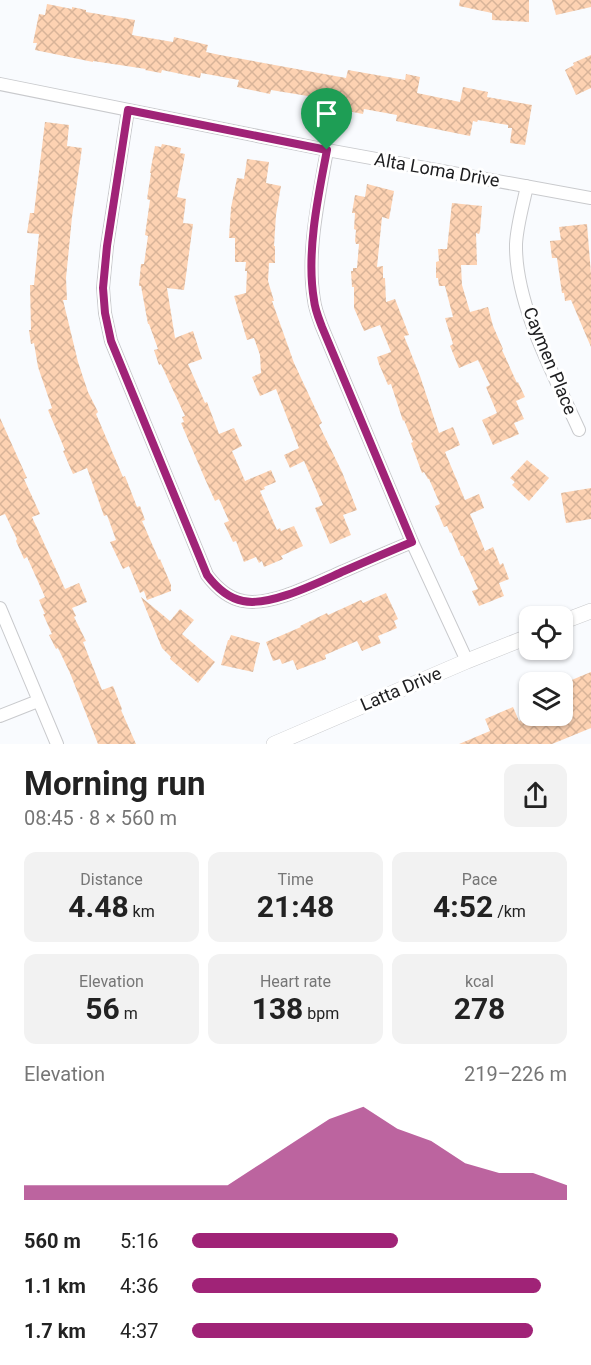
<!DOCTYPE html>
<html lang="en">
<head>
<meta charset="utf-8">
<style>
	body { margin:0; font-family:Roboto,sans-serif; background:#f2f2f2; color:#222; height:100vh; display:flex; flex-direction:column; font-size:22px; white-space:nowrap }
	* { box-sizing:border-box; margin:0 }
	p { font-size:20px; color:#767676 }
	.icon { flex:none; width:33px; height:33px; fill:none; stroke:currentColor; stroke-width:2; stroke-linecap:round; stroke-linejoin:round }
	.map { position:relative; height:744px; overflow:hidden }
	.drawer { display:flex; flex-direction:column; background:#fff; flex:1 }
	.drawer>* { flex:none }
	.fabs { position:absolute; left:519px; top:606px; display:grid; gap:12px }
	.fabs a { display:grid; place-items:center; width:54px; height:54px; border-radius:12px; background:#fff; box-shadow:0 2px 4px #0004; font-size:30px }
	.pin { position:absolute; display:grid; place-items:center; width:51px; height:51px; color:#fff; margin:-62px -26px; border-radius:50% 50% 50% 0; rotate:-45deg; box-shadow:0 0 6px #0007 }
	.pin .icon { rotate:45deg }
	.round { display:grid; place-items:center; flex:none; width:63px; height:63px; border-radius:12px; background:#f2f2f2 }
	.overview { display:flex; align-items:center; justify-content:space-between; height:102px; padding:0 24px }
	h1 { font-size:33px; font-weight:700; line-height:45px }
	.stats { display:grid; grid-template-columns:repeat(3,1fr); gap:9px; height:102px; padding:6px 24px }
	.stats div { display:grid; align-content:center; border-radius:12px; background:#f2f2f2; text-align:center }
	.stats b { font-size:30px; font-weight:700 }
	.stats small { font-size:16px; font-weight:400 }
	.stats p { font-size:16px }
	.chart { height:168px; padding:12px 24px }
	.chart p { display:flex; justify-content:space-between }
	.chart svg { width:100%; height:108px; margin-top:6px; fill:#a02377; opacity:.7 }
	ul { padding:0 24px; list-style:none; font-size:20px }
	li { display:grid; grid-template-columns:96px 72px 1fr; align-items:center; height:45px }
	li i { height:15px; border-radius:8px; background:#a02377 }
	.map>svg:first-child { display:block }
	.building { fill:url(#building-cross-hatch) }
	.lines { fill:none; stroke-linecap:round; stroke-linejoin:round }
	.minor-casing { stroke:#c9cacd; stroke-width:14 }
	.tertiary-casing { stroke:#c9cacd; stroke-width:16 }
	.minor { stroke:#fff; stroke-width:12 }
	.tertiary { stroke:#fff; stroke-width:15 }
	.route-casing { stroke:#fff; stroke-width:12 }
	.route { stroke:#a02377; stroke-width:8 }
	.labels { text-anchor:middle; stroke-width:6; stroke-linejoin:round; paint-order:stroke }
	.street-label { font-size:18px; fill:#1d1d1f; stroke:#fff }
</style>
</head>
<body>
<div class="map">
<svg width="591" height="744" viewBox="0 0 591 744">
	<defs>
		<pattern id="building-cross-hatch" width="8" height="8" patternUnits="userSpaceOnUse" patternTransform="scale(1.5)"><rect width="8" height="8" fill="#fdd2b2"/><path d="M0 0l8 8M0 8l8-8" fill="none" stroke="#d8b499"/></pattern>
	</defs>
	<rect width="100%" height="100%" fill="#f9fbfe"/>
	<path class="building" d="M460 0H529V22L492 20V13L459 6Z
		M552 0H591V7L556 15Z
		M47 4 72 9V7L86 10V12L135 20 132 35 173 42 174 37 208 45 206 52 220 55 346 78 348 70 405 80 406 74 420 77 417 93 460 102 463 87 488 92 487 97 532 105 525 145 510 143 512 128H508V125L478 120 477 122 473 121 470 136 396 121 397 115 364 109 363 114 312 104 314 97 271 90 270 94 237 87 239 80 201 73 200 78 162 70 161 73 145 70 146 69 93 61V62L35 50 37 43H33L39 14 45 15Z
		M591 55V88L576 95 565 70 574 65 573 63Z
		M45 122 69 125 67 146 82 148 72 217 66 278 67 300H63L78 362 88 392 98 412 96 414 123 477 125 476 137 507 140 506 145 520 142 521 159 560 160 559 171 585V591L147 600 144 591 140 593 129 566 123 569 110 542 116 540 107 515 104 516 87 468 73 474 63 451 65 450 48 410 52 408 38 367 34 343 31 344 29 330H31L30 285H34L39 234 27 233 30 213H34Z
		M162 144 181 148 180 153 185 154 177 197 186 199 183 223 193 224 184 290 167 288 175 338 193 331 202 359 188 364 205 403 207 402 219 434 234 428 242 446 232 451 245 481 271 470 276 482 264 487 265 489 260 491 277 530 280 528 281 531 294 526 303 546 281 556 283 559 264 567 262 561 259 563 256 557 244 562 236 541 233 542 224 523 229 521 219 499 215 501 205 479 181 423 184 422 182 417 185 416 161 364 159 365 154 350 158 349 149 324H148L141 286H139L141 264H144L148 236 145 235 150 200 147 199 151 173H150L155 146 161 147Z
		M247 159 269 162 266 183 281 186 276 215 274 246H275V263H269L268 281 274 301H272L294 363 322 423 319 425 342 472 357 510 343 515 351 535 330 544 315 508 323 505 304 461 290 468 284 455 299 448 276 389 260 396 252 377 261 373 260 355 254 338 247 340 234 296 246 293 247 271H245L246 262H235V238H229L231 208 237 178 244 179Z
		M367 184 394 191 389 219 382 217 377 267 383 266V278H385L386 302 395 299 409 335 404 336 420 376 439 433 453 427 460 445 445 452 465 500 479 494 484 508 470 514 485 551 493 547 500 565 503 563 509 579 499 583 504 596 479 606 472 591 478 589 463 556H461L451 532 450 533 447 526 444 527 435 506 440 504 429 479H428L424 472 422 473 411 443 413 442 404 420 403 421 391 384 388 385 379 364 377 357 391 352 380 325 364 331 354 308V287H352L351 271H353V268H357L359 244H356L355 241 356 230 354 229 355 213H352L355 195 365 197Z
		M452 203 482 206 480 231 479 234 476 233 477 265H461L462 285 470 312 488 307 493 326 503 349 502 350 517 383 518 382 525 397 516 401 524 419 514 423 519 434 493 445 482 420 497 413 486 387 490 385 478 360 459 368 450 346 453 344 445 318 453 317 445 286H439L438 278H436V262L439 261 438 249H447Z
		M587 224 591 274V347L571 300 565 301 564 293H562L557 258H552L550 241 561 240 559 227Z
		M0 418 27 478 24 479 40 514 32 517 65 589 79 583 87 602 72 608 76 616 74 617 86 641 83 642 102 690 113 686 122 709 121 710 136 744H98L70 673 58 648 56 649 49 635 52 634 43 614H45L39 600 45 597 27 557 24 559 16 541 17 539 5 514 0 516Z
		M527 460 549 478 529 501 512 485 515 482 510 478Z
		M591 488V519L566 523 561 493Z
		M386 593 398 619 394 621 397 628 378 636 381 643 362 651 357 641 325 655 326 659 297 670 293 660 282 664 280 659 273 661 266 642 301 627 300 626 327 613 328 615 361 600 363 603Z
		M141 597 170 621 180 609 194 620 182 634 215 662 198 683 170 659 171 657 162 648Z
		M231 635 260 643 253 672 221 665 228 640H229Z
		M591 672V728L552 744H459L490 731 485 719 513 707 519 721 532 716H562V684Z"/>
	<g class="lines">
		<g class="minor-casing">
			<path id="minor" d="M0 84 327 150 591 198
				M128 110 107 246 103 288 105 313 111 341 207 575C216 587 227 598 243 601 271 607 318 582 344 571 367 561 390 551 412 542
				M327 150C319 197 306 253 314 300 315 309 319 319 322 327L412 542 467 661
				M527 186C523 205 517 225 516 244 515 305 554 375 579 430
				M0 608 57 744
				M0 716 38 701"/>
		</g>
		<g class="tertiary-casing">
			<path id="tertiary" d="M562 622 591 611
				M274 744 467 661 530 636"/>
		</g>
		<use href="#minor" class="minor"/>
		<use href="#tertiary" class="tertiary"/>
	</g>
	<g class="lines">
		<g class="route-casing">
			<path id="route" d="M128 110 327 150C318 196 306 254 314 300 315 310 319 319 322 327L412 542C390 551 367 561 344 571 319 582 270 607 243 601 227 598 216 587 207 575L111 341 105 313 103 288 107 246Z"/>
		</g>
		<use href="#route" class="route"/>
	</g>
	<g class="labels">
		<g class="street-label">
			<text transform="translate(437 170) rotate(10)" y="6">Alta Loma Drive</text>
			<text transform="translate(550 361) rotate(68)" y="6">Caymen Place</text>
			<text transform="translate(401 689) rotate(-23)" y="6">Latta Drive</text>
		</g>
	</g>
</svg>
<div class="fabs">
<a><svg class="icon" aria-label="locate" viewBox="0 0 24 24"><circle cx="12" cy="12" r="6"/><path d="M12 2v4M12 18v4M2 12h4M18 12h4"/></svg></a>
<a><svg class="icon" aria-label="layers" viewBox="0 0 24 24"><path d="M12 4l9 5-9 5-9-5zM3 14l9 5 9-5"/></svg></a>
</div>
<div class="pin" style="left:327px;top:150px;background:#1e9e55"><svg class="icon" aria-label="arrive" viewBox="0 0 24 24"><path d="M6 21V4h12l-3 4 3 4H6"/></svg></div>
</div>
<section class="drawer">
<div class="overview"><div><h1>Morning run</h1><p>08:45 · 8 × 560 m</p></div><a class="round"><svg class="icon" aria-label="share" viewBox="0 0 24 24"><path d="M12 15V3M7 8l5-5 5 5M5 13v7h14v-7"/></svg></a></div>
<div class="stats">
<div><p>Distance</p><b>4.48<small> km</small></b></div>
<div><p>Time</p><b>21:48</b></div>
<div><p>Pace</p><b>4:52<small> /km</small></b></div>
</div>
<div class="stats">
<div><p>Elevation</p><b>56<small> m</small></b></div>
<div><p>Heart rate</p><b>138<small> bpm</small></b></div>
<div><p>kcal</p><b>278</b></div>
</div>
<div class="chart"><p><span>Elevation</span>219–226 m</p>
<svg viewBox="0 0 160 44" preserveAspectRatio="none"><path d="M0 44V38L10 38L20 38L30 38L40 38L50 38L60 38L70 29L80 20L90 11L100 6L110 15L120 20L130 29L140 33L150 33L160 38V44z"/></svg>
</div>
<ul>
<li><b>560 m</b>5:16<i style="width:55%"></i></li>
<li><b>1.1 km</b>4:36<i style="width:93%"></i></li>
<li><b>1.7 km</b>4:37<i style="width:91%"></i></li>
</ul>
</section>
</body>
</html>
